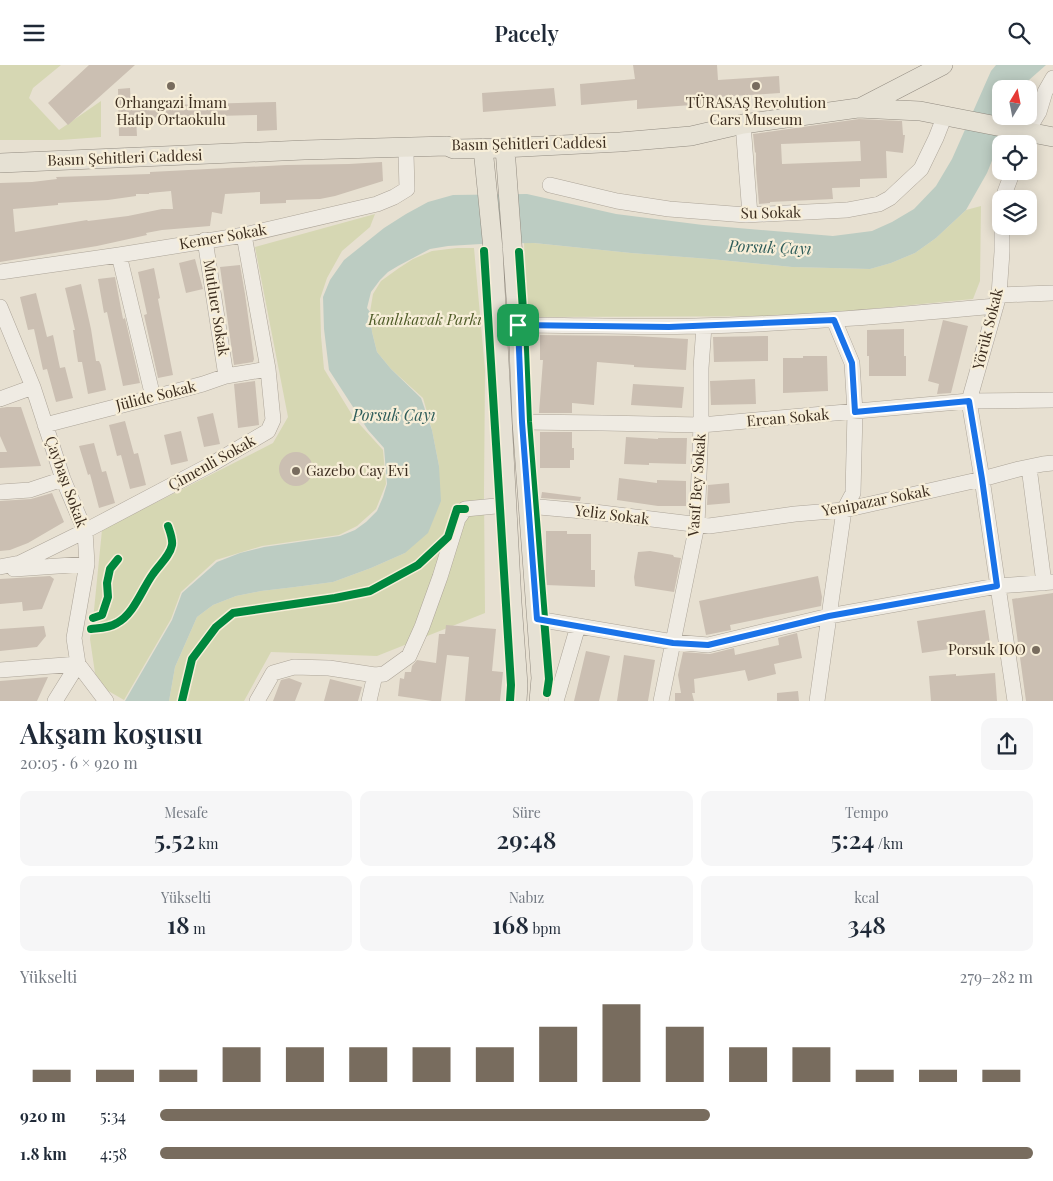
<!DOCTYPE html>
<html lang="tr">
<head>
<meta charset="utf-8">
<style>
	body { margin:0; font-family:"Playfair Display",serif; background:#f6f6f7; color:#1f2937; height:100vh; display:flex; flex-direction:column; font-size:19px; white-space:nowrap }
	* { box-sizing:border-box; margin:0 }
	p { font-size:16px; color:#747a83 }
	.icon { flex:none; width:28px; height:28px; fill:none; stroke:currentColor; stroke-width:2; stroke-linecap:round; stroke-linejoin:round }
	.map { position:relative; height:636px; overflow:hidden }
	.details { display:flex; flex-direction:column; background:#fff; flex:1 }
	.details>* { flex:none }
	.needle { width:32px; rotate:10deg }
	.buttons { position:absolute; left:992px; top:15px; display:grid; gap:10px }
	.buttons a { display:grid; place-items:center; width:45px; height:45px; border-radius:10px; background:#fff; box-shadow:0 2px 12px #0003; font-size:25px }
	.pin { position:absolute; display:grid; place-items:center; width:42px; height:42px; color:#fff; margin:-21px; border-radius:10px; box-shadow:0 2px 8px #0006 }
	.round { display:grid; place-items:center; flex:none; width:52px; height:52px; border-radius:10px; background:#f6f6f7 }
	.head { display:flex; align-items:center; justify-content:space-between; height:85px; padding:0 20px }
	h1 { font-size:28px; font-weight:600; line-height:38px }
	.stats { display:grid; grid-template-columns:repeat(3,1fr); gap:8px; height:85px; padding:5px 20px }
	.stats div { display:grid; align-content:center; border-radius:10px; background:#f6f6f7; text-align:center }
	.stats b { font-size:25px; font-weight:600 }
	.stats small { font-size:14px; font-weight:400 }
	.stats p { font-size:14px }
	.chart { height:140px; padding:10px 20px }
	.chart p { display:flex; justify-content:space-between }
	.chart svg { width:100%; height:90px; margin-top:5px; stroke:#786c5e; stroke-width:6 }
	ul { padding:0 20px; list-style:none; font-size:16px }
	li { display:grid; grid-template-columns:80px 60px 1fr; align-items:center; height:38px }
	li i { height:12px; border-radius:6px; background:#786c5e }
	header { display:flex; justify-content:space-between; align-items:center; height:65px; padding:0 20px; background:#fff; font-size:22px; font-weight:600 }
	.map>svg:first-child { display:block }
	.green { fill:#d6d7b3 }
	.water { fill:#bcccc2 }
	.building { fill:#cbbfb2; fill-rule:evenodd }
	.lines { fill:none; stroke-linecap:round; stroke-linejoin:round }
	.minor-casing { stroke:#ada599; stroke-width:16 }
	.major-casing { stroke:#928b80; stroke-width:20 }
	.minor { stroke:#efebe3; stroke-width:15 }
	.major { stroke:#e6e1d4; stroke-width:19 }
	.cycleway-casing { stroke:#f7eed8; stroke-width:11 }
	.cycleway { stroke:#00873e; stroke-width:8 }
	.route-casing { stroke:#fff; stroke-width:10 }
	.route { stroke:#1a73e8; stroke-width:6 }
	.poi-dot { fill:#786c5e; stroke:#f7eed8; stroke-width:2 }
	.labels { text-anchor:middle; stroke-width:4.5; stroke-linejoin:round; paint-order:stroke }
	.poi-label { font-size:15px; fill:#3d2e20; stroke:#f7eed8 }
	.street-label { font-size:15px; fill:#3d2e20; stroke:#f7eed8 }
	.park-label { font-size:15px; font-style:italic; fill:#4d5a26; stroke:#f7eed8 }
	.water-label { font-size:16px; font-style:italic; fill:#2f5d5a; stroke:#f7eed8 }
</style>
</head>
<body>
<header><svg class="icon" aria-label="menu" viewBox="0 0 24 24"><path d="M4 6h16M4 12h16M4 18h16"/></svg>Pacely<svg class="icon" aria-label="search" viewBox="0 0 24 24"><circle cx="10" cy="10" r="6"/><path d="M15 15l6 6"/></svg></header>
<div class="map">
<svg width="1053" height="636" viewBox="0 0 1053 636">
	<rect width="100%" height="100%" fill="#e7e0d1"/>
	<path class="green" d="M0 0H61L33 23 29 33 59 65 101 36V72L61 75H0Z
		M981 141 980 216 973 234 798 251 527 252 524 177 631 188 710 194 792 202 870 204 891 198 915 188 936 173 966 145Z
		M375 149 370 162 342 186 327 213 320 234 321 271 324 304 354 353 383 385 386 419 376 444 357 461 339 470 262 481 216 495 181 527 171 554 124 635 105 624 95 608 90 574 94 545 102 465 273 378 288 352 255 182Z
		M457 183H474L485 305 484 428 485 548 377 591 271 587 244 636H169L175 602 197 552 213 540 236 531 261 526 295 522 333 517 371 503 405 488 439 401 432 365 423 333 391 304 377 287 372 267 370 247 373 229 381 216 399 203 413 194 432 186Z"/>
	<path class="water" d="M996 0H1046L1029 15 1023 24H1001V51H1010L987 108 966 145 936 173 915 188 891 198 870 204 792 202 710 194 631 188 534 178 481 179 448 181 430 184 398 201 388 207 380 215 371 227 367 243 370 247 372 267 377 287 391 304 421 333 432 365 439 401 441 436 428 468 405 488 371 503 333 517 295 522 261 526 236 531 213 540 197 552 175 602 169 636H125L172 555 182 528 217 497 240 488 264 482 340 471 355 465 366 457 377 446 383 432 387 419 384 383 368 365 329 305 324 264 323 232 330 215 344 195 384 163 406 149 428 137 453 130 527 129 616 149 703 160 833 171 872 166 892 157 914 144 936 121 952 94 991 6Z"/>
	<path class="building" d="M89 0H135L68 60 48 38Z
		M633 0H717L718 15 779 11 780 28 719 32V38L637 44V35L581 40 580 19 635 14Z
		M130 23 131 41 276 37 277 65 257 66V50L136 53 137 71H119L118 24Z
		M554 23 556 41 483 47 482 28Z
		M859 54 902 56 903 70H905L903 88 886 86 887 113 860 114V122L832 123 833 134 770 137V138L759 139 756 104V87L755 88 753 69ZM860 76 861 96 782 99 781 79Z
		M382 97 383 116 335 131 320 134 286 135V138L260 139V127L225 129 222 149 212 147 210 161 162 165 146 168 147 170 97 181 0 197V118L32 117 57 114 56 112 150 109V107L286 100 349 99ZM171 126 173 144H162L128 151 88 156 87 155 15 167 13 144 58 140V138L108 135 136 131V129H149V128Z
		M195 194 203 224 186 228 179 198Z
		M240 200 245 229 254 294 253 297 234 300 220 202Z
		M154 203 160 233 158 234 173 310 158 313 144 250 147 249 138 207Z
		M115 212 123 254 125 253 140 318 123 321 107 247 104 248 98 214Z
		M81 219 91 264 96 296H99L101 300 106 325 88 329 82 297H78L73 265H75L65 223Z
		M36 228 47 272 53 270 60 303 65 302 73 333 56 337 47 304 43 305 34 264 28 265 20 232Z
		M943 255 968 261 951 328 937 329 939 319 928 316Z
		M904 264V291H906V311H869V291H867V265Z
		M540 270 635 271 688 274 686 305 634 302V300L597 297 594 340 572 338V348H539L543 295H540Z
		M768 271V296L714 297 713 272Z
		M803 291H827L828 326 783 328V293H803Z
		M755 314 756 339 711 340 710 316Z
		M255 316 259 360 238 363 234 319Z
		M633 319 684 322 682 343 631 340Z
		M7 342H21L41 401 0 403V387H7L0 371V343Z
		M213 348 220 379 204 382 197 352Z
		M125 356 134 389 138 388 146 420 130 424 121 390 117 391 109 360Z
		M181 366 188 396 171 400 164 370Z
		M540 367H572V383H574V395H570V403H540Z
		M626 372 658 374V373H687L686 399 649 398V400L624 399Z
		M94 378 102 407 106 406 115 438 99 443 90 409 88 410 79 381Z
		M279 404a17 17 0 1 1 34 0a17 17 0 1 1-34 0Z
		M619 413 657 418V415L686 416V441H658L617 435Z
		M729 418 730 438 707 440 708 420Z
		M542 427 581 432 580 436 541 433Z
		M52 428 64 457 28 478 10 485 0 486V436L31 434Z
		M546 466H567V469H591V505H595V522L546 520Z
		M650 486 673 490 674 492 681 493 674 527 635 521 634 512 638 487Z
		M50 511 54 514 42 544 23 546 22 537 0 539V514Z
		M818 511 822 532 821 541 730 560 731 565 706 570 699 536Z
		M1053 528V636H1026L1012 534Z
		M985 545 990 578 922 588 917 556Z
		M446 560 496 564 492 606 503 607 500 636H465L469 592 447 590 441 636H432L398 631 400 613 404 614 405 607H411L412 601 417 595 436 598 439 569H445Z
		M44 561 46 571 37 582 0 586V564Z
		M797 568 802 593 774 599 776 609 748 616 745 605 694 614 695 628H692L694 636H675V628H681L678 610 683 587 710 589 734 583 735 590 779 580 778 573Z
		M586 586 610 591 599 636H574Z
		M624 590 655 595 648 636H617Z
		M995 608 997 636H931L929 611 956 609V611Z
		M48 612 37 636H0V616Z
		M289 613 302 618 295 636H273L281 615Z
		M330 614 362 622 358 636H324Z
		M798 626 799 636H777V628Z"/>
	<g class="lines">
		<g class="minor-casing">
			<path id="minor" d="M743 59 750 150
				M1023 79 1027 67 1039 47 1045 27 1053 13
				M550 120 617 136 669 144 746 150 847 145 879 139 890 133 921 104 936 73 945 50
				M1005 134V127L1013 106
				M1002 161V187L999 230 969 336 982 414 1015 636
				M205 175 226 311
				M119 190 153 332
				M0 207 119 190 244 170 377 139 394 132 407 124 406 89
				M999 230 1053 228
				M0 242 33 322 63 414 85 466 87 499 74 573 78 599 106 636
				M518 260C577 260 637 263 696 261 796 259 896 250 996 241
				M0 334 33 322
				M522 357 603 358 701 360 969 336 1053 335
				M45 360 177 326 203 319 226 311 268 304
				M1029 402 1044 518
				M0 427 30 425 63 414
				M528 441 594 447 709 461 795 449 844 445 982 414 1019 404 1043 399 1053 398
				M0 502 20 498 85 466 212 399 268 366 273 355 268 304 244 170
				M14 504 87 499
				M537 554 673 577 708 580 829 551 997 521 1053 517
				M0 605 78 599
				M55 636 78 599
				M257 636 273 608 294 602 329 603 375 610
				M369 636 375 610 384 609 409 591 422 562 440 512 458 454 465 444 506 440
				M556 636 578 561
				M661 636 697 460 701 360V303L704 261
				M817 636 844 445 853 428 855 347 852 298 834 255"/>
		</g>
		<g class="major-casing">
			<path id="major" d="M860 43 943 0
				M483 83 493 184 512 538 518 620 517 636
				M505 83 518 260 522 357 541 613 539 636
				M0 98 304 85 447 81 454 84 505 83 620 77 691 71 743 59 858 43 920 46 1053 72"/>
		</g>
		<use href="#minor" class="minor"/>
		<use href="#major" class="major"/>
		<g class="cycleway-casing">
			<path id="cycleway" d="M484 186 511 620 510 636
				M519 187 524 260 528 357 549 614 547 628
				M93 553 102 550 108 532 107 518 110 504 118 494
				M91 564C100 563 109 563 117 558 134 549 142 524 153 509 159 500 170 491 172 480 173 474 170 467 168 461
				M182 636 192 594 216 562 233 548 335 533 370 526 418 500 448 472 457 444H465"/>
		</g>
		<use href="#cycleway" class="cycleway"/>
	</g>
	<g class="lines">
		<g class="route-casing">
			<path id="route" d="M834 255 852 298 855 347 969 336 982 414 997 521 829 551 708 580 673 578 537 554 522 357 518 260 669 262Z"/>
		</g>
		<use href="#route" class="route"/>
	</g>
	<g class="poi-dot">
		<circle cx="171" cy="21" r="5"/>
		<circle cx="756" cy="21" r="5"/>
		<circle cx="296" cy="406" r="5"/>
		<circle cx="1036" cy="585" r="5"/>
	</g>
	<g class="labels">
		<g class="poi-label">
			<text x="171" y="43">Orhangazi İmam<tspan x="171" dy="17">Hatip Ortaokulu</tspan></text>
			<text x="756" y="43">TÜRASAŞ Revolution<tspan x="756" dy="17">Cars Museum</tspan></text>
			<text x="306" y="411" text-anchor="start">Gazebo Cay Evi</text>
			<text x="1026" y="590" text-anchor="end">Porsuk IOO</text>
		</g>
		<g class="street-label">
			<text transform="translate(529 79) rotate(-1)" y="5">Basın Şehitleri Caddesi</text>
			<text transform="translate(125 93) rotate(-2)" y="5">Basın Şehitleri Caddesi</text>
			<text transform="translate(771 148) rotate(-1)" y="5">Su Sokak</text>
			<text transform="translate(223 172) rotate(-10)" y="5">Kemer Sokak</text>
			<text transform="translate(216 243) rotate(81)" y="5">Mutluer Sokak</text>
			<text transform="translate(988 264) rotate(-76)" y="5">Yörük Sokak</text>
			<text transform="translate(156 331) rotate(-14)" y="5">Jülide Sokak</text>
			<text transform="translate(788 353) rotate(-5)" y="5">Ercan Sokak</text>
			<text transform="translate(212 398) rotate(-29)" y="5">Çimenli Sokak</text>
			<text transform="translate(66 417) rotate(70)" y="5">Çaybaşı Sokak</text>
			<text transform="translate(697 420) rotate(-86)" y="5">Vasıf Bey Sokak</text>
			<text transform="translate(876 436) rotate(-11)" y="5">Yenipazar Sokak</text>
			<text transform="translate(612 450) rotate(7)" y="5">Yeliz Sokak</text>
		</g>
		<g class="park-label">
			<text x="425" y="260">Kanlıkavak Parkı</text>
		</g>
		<g class="water-label">
			<text transform="translate(770 182) rotate(2)" y="6">Porsuk Çayı</text>
			<text x="394" y="356">Porsuk Çayı</text>
		</g>
	</g>
</svg>
<div class="buttons">
<a><svg class="needle" viewBox="-14 -14 28 28"><path d="M0-13l5 13h-10z" fill="#e53935"/><path d="M0 13l5-13h-10z" fill="#747a83"/></svg></a>
<a><svg class="icon" aria-label="locate" viewBox="0 0 24 24"><circle cx="12" cy="12" r="6"/><path d="M12 2v4M12 18v4M2 12h4M18 12h4"/></svg></a>
<a><svg class="icon" aria-label="layers" viewBox="0 0 24 24"><path d="M12 4l9 5-9 5-9-5zM3 14l9 5 9-5"/></svg></a>
</div>
<div class="pin" style="left:518px;top:260px;background:#1e9e55"><svg class="icon" aria-label="arrive" viewBox="0 0 24 24"><path d="M6 21V4h12l-3 4 3 4H6"/></svg></div>
</div>
<section class="details">
<div class="head"><div><h1>Akşam koşusu</h1><p>20:05 · 6 × 920 m</p></div><a class="round"><svg class="icon" aria-label="share" viewBox="0 0 24 24"><path d="M12 15V3M7 8l5-5 5 5M5 13v7h14v-7"/></svg></a></div>
<div class="stats">
<div><p>Mesafe</p><b>5.52<small> km</small></b></div>
<div><p>Süre</p><b>29:48</b></div>
<div><p>Tempo</p><b>5:24<small> /km</small></b></div>
</div>
<div class="stats">
<div><p>Yükselti</p><b>18<small> m</small></b></div>
<div><p>Nabız</p><b>168<small> bpm</small></b></div>
<div><p>kcal</p><b>348</b></div>
</div>
<div class="chart"><p><span>Yükselti</span>279–282 m</p>
<svg viewBox="0 0 160 44" preserveAspectRatio="none"><path d="M5 44V38M15 44V38M25 44V38M35 44V27M45 44V27M55 44V27M65 44V27M75 44V27M85 44V17M95 44V6M105 44V17M115 44V27M125 44V27M135 44V38M145 44V38M155 44V38"/></svg>
</div>
<ul>
<li><b>920 m</b>5:34<i style="width:63%"></i></li>
<li><b>1.8 km</b>4:58<i style="width:100%"></i></li>
</ul>
</section>
</body>
</html>
